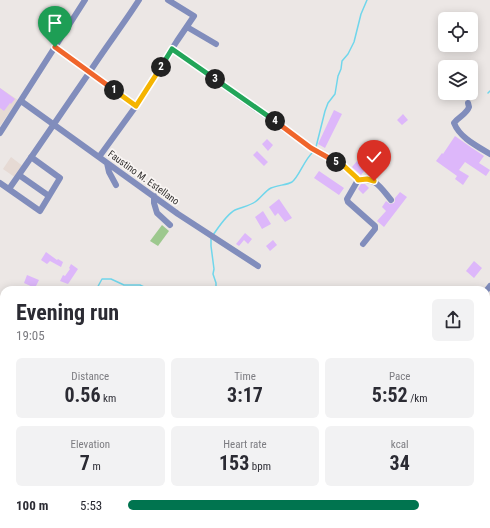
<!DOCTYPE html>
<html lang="en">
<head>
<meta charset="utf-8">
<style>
	body { margin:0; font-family:"Roboto Condensed",sans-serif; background:#f2f2f3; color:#2b2b33; height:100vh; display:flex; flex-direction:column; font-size:15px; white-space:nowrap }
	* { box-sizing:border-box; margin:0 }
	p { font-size:13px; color:#7c7c81 }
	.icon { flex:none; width:22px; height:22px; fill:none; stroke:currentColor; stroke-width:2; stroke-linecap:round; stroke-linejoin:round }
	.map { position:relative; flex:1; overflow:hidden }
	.sheet { position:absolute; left:0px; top:286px; width:490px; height:242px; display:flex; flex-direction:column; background:#fff; border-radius:12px 12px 0 0; box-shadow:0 2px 10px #0003 }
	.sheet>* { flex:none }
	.controls { position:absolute; left:438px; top:12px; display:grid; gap:8px }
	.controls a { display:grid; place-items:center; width:40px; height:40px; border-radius:6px; background:#fff; box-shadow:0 2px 10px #0003; font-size:20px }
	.pin { position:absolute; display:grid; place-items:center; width:34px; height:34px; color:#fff; margin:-41px -17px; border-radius:50% 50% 50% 0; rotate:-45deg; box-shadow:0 0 4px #0007 }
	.pin .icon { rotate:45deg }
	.km { position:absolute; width:20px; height:20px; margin:-10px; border-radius:50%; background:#222; color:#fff; font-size:11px; line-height:20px; text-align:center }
	.round { display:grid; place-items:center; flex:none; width:42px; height:42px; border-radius:6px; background:#f2f2f3 }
	.overview { display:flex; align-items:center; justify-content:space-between; height:68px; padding:0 16px }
	h1 { font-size:22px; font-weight:700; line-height:30px }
	.figures { display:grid; grid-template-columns:repeat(3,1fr); gap:6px; height:68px; padding:4px 16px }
	.figures div { display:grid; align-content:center; border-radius:6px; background:#f2f2f3; text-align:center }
	.figures b { font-size:20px; font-weight:700 }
	.figures small { font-size:11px; font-weight:400 }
	.figures p { font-size:11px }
	ul { padding:0 16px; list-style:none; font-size:13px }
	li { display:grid; grid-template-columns:64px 48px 1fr; align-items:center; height:30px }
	li i { height:10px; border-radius:5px; background:#00744f }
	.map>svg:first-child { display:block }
	.built { fill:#e6dad4 }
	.green { fill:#9dc88e }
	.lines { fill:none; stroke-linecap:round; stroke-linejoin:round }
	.stream { stroke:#70d6eb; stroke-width:1.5 }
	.building { fill:#ddb7fa }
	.minor { stroke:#818dbc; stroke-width:6 }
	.split-1-casing { stroke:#fff; stroke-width:8 }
	.split-2-casing { stroke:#fff; stroke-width:8 }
	.split-3-casing { stroke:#fff; stroke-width:8 }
	.split-4-casing { stroke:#fff; stroke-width:8 }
	.split-5-casing { stroke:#fff; stroke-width:8 }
	.split-6-casing { stroke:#fff; stroke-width:8 }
	.split-1 { stroke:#f0652b; stroke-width:5 }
	.split-2 { stroke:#f5b400; stroke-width:5 }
	.split-3 { stroke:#22a559; stroke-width:5 }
	.split-4 { stroke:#22a559; stroke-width:5 }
	.split-5 { stroke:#f0652b; stroke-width:5 }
	.split-6 { stroke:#f5b400; stroke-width:5 }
	.labels { text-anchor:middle; stroke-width:3.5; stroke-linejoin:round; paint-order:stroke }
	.street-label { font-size:10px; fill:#333130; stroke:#f9f5f3 }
</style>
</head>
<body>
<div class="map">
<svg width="490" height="528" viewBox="0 0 490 528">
	<rect width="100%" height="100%" fill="#ece7e5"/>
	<path class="built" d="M0 88 18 100 0 126Z
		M11 157 24 167 16 178 3 169Z
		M11 524H86L92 528H17Z"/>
	<path class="green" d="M162 225 169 231 158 246 150 241Z"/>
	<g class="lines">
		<path class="stream" d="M488 93 490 91
			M316 147 325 111 328 103 335 94 338 76 341 69 342 61 348 54 354 42 361 14 367 0
			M213 235C218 228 227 214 235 210 242 207 249 206 255 202 261 198 265 191 271 188 278 185 287 185 292 182 299 177 304 160 313 152
			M211 239V246L214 269 213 274 216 283V290
			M96 290 102 279H111L124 285H140L150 290"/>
	</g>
	<path class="building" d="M0 88 15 99 11 104 10 103 4 111 0 108Z
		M334 110 342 114 325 148 318 144Z
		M403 114 408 120 402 125 397 120Z
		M455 136 472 148 484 156 479 163 490 170 486 176 465 162 459 170 469 176 463 185 455 179 457 176 436 161 442 153 443 154Z
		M267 139 273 145 268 151 262 144Z
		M257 151 268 162 264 166 253 155Z
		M357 161 366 169 361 175 352 167Z
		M319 171 344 188 339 195 314 178Z
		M361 184H365L369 188 363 194 358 189Z
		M400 192 407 197 384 227 377 221 386 211 382 207 386 201 390 204 394 203 395 201V198Z
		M279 199 292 218 285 222 278 213 275 216 269 207Z
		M263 211 271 224 262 229 255 217Z
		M245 233 252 239 248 244 244 240 239 246 236 244Z
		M273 240 277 245 270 251 266 246Z
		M46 252 57 260 58 259 63 262 61 267 50 261 47 264 41 260Z
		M474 261 482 268 474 278 466 271Z
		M71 264 78 269 68 284 60 281 63 275 65 276 70 269 69 268Z
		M27 275 39 280 35 288 24 283Z
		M0 439 4 440V496L0 498Z
		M291 524H336L333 528H289Z"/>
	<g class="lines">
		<path class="minor" d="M187 27 216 44
			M55 47 136 106
			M172 49 311 148 344 166 357 178 358 180 347 199 348 202 375 226V229L363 244
			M21 101 178 214 258 266
			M468 103 469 107C466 115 459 116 454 123 460 138 477 146 490 154
			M0 133 85 0
			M99 157 136 106 177 41 194 16 168 0
			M107 163 109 172 116 185
			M19 175 49 196
			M358 180C377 178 380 187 391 200
			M0 183 40 211 60 178 31 157
			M9 189C36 151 62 112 89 73 105 48 123 25 139 0
			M154 196V203L157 213 170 225
			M486 291 490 286
			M0 384 4 382
			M0 433 4 436
			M4 500 1 504V507L4 509
			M21 524 26 528
			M283 528 287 524"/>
	</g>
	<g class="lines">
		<g class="split-1-casing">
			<path id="split-1" d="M55 47 114 90"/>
		</g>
		<g class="split-2-casing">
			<path id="split-2" d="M114 90 136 106 161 67"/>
		</g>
		<g class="split-3-casing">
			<path id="split-3" d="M161 67 172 49 215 79"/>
		</g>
		<g class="split-4-casing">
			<path id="split-4" d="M215 79 275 121"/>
		</g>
		<g class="split-5-casing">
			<path id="split-5" d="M275 121 311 148 336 162"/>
		</g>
		<g class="split-6-casing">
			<path id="split-6" d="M336 162 344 166 357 178 358 180 367 179 374 181"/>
		</g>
		<use href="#split-1" class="split-1"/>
		<use href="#split-2" class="split-2"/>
		<use href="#split-3" class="split-3"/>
		<use href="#split-4" class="split-4"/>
		<use href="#split-5" class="split-5"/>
		<use href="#split-6" class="split-6"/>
	</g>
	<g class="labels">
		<g class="street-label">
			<text transform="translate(144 177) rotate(36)" y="4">Faustino M. Estellano</text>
		</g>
	</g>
</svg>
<div class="controls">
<a><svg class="icon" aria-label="locate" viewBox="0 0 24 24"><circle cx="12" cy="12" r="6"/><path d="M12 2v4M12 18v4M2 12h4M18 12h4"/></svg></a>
<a><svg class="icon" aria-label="layers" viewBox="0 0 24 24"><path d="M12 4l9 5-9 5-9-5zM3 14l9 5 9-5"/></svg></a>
</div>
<div class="pin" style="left:55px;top:47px;background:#1e9e55"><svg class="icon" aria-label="arrive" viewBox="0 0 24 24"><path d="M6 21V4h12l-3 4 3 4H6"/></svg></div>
<div class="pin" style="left:374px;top:181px;background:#d93025"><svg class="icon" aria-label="check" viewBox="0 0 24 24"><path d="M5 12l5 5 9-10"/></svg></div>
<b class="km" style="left:114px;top:90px">1</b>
<b class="km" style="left:161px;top:67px">2</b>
<b class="km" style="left:215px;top:79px">3</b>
<b class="km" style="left:275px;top:121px">4</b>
<b class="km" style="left:336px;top:162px">5</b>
<section class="sheet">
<div class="overview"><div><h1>Evening run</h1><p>19:05</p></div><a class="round"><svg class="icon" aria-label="share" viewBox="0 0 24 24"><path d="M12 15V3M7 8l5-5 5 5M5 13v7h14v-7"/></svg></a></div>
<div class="figures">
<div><p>Distance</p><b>0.56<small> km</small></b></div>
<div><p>Time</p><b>3:17</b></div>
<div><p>Pace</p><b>5:52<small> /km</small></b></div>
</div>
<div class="figures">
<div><p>Elevation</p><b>7<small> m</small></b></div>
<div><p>Heart rate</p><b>153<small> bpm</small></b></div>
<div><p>kcal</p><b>34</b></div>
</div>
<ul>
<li><b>100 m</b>5:53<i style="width:84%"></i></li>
</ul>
</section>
</div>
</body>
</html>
